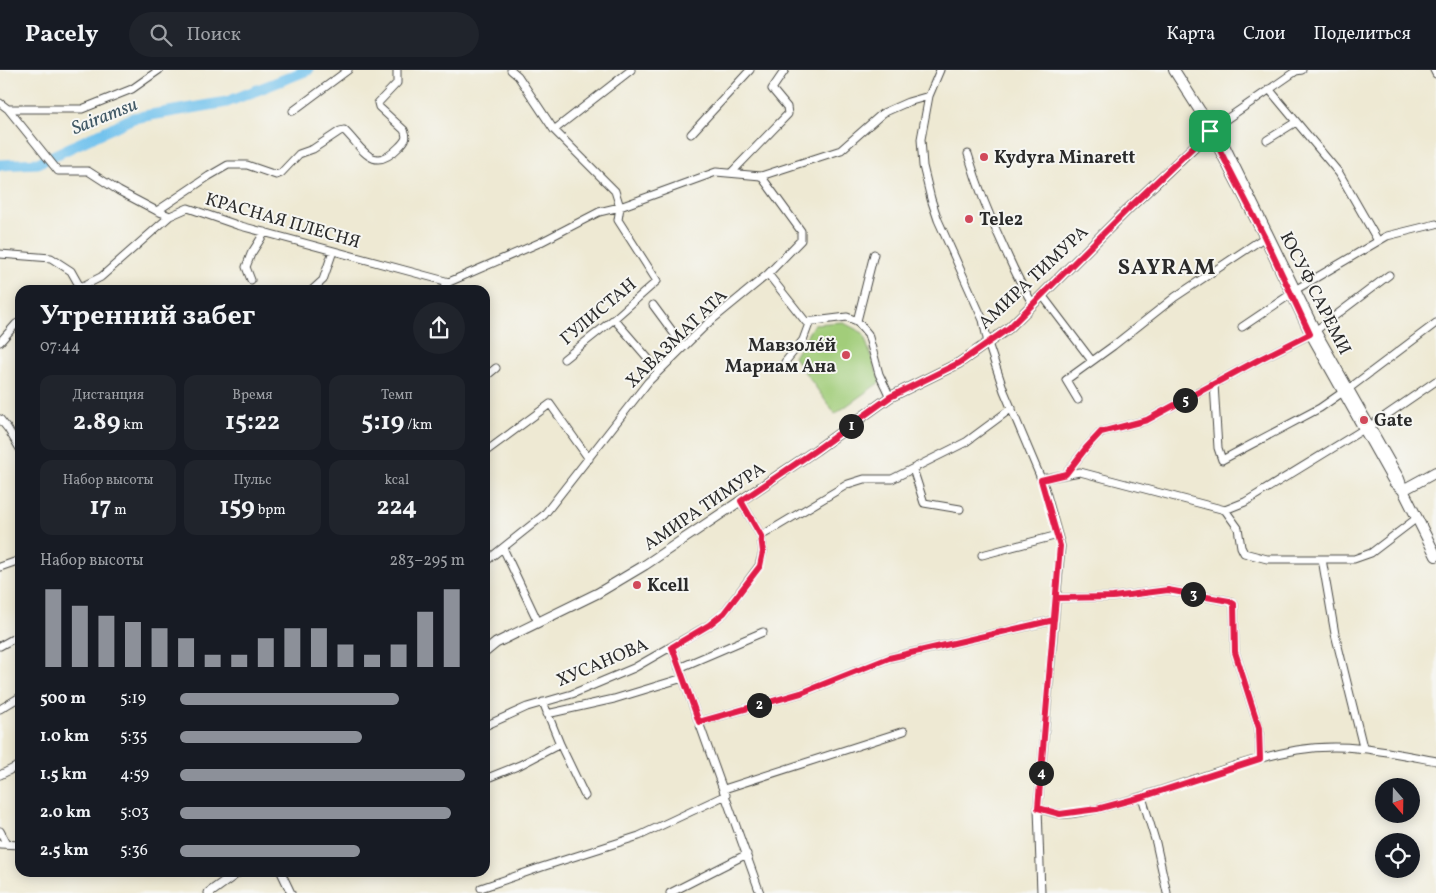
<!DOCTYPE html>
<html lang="ru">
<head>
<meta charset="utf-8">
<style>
	body { margin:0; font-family:Vollkorn,serif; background:#20242c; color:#f1f3f6; height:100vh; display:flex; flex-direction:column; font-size:19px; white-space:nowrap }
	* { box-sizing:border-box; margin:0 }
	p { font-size:16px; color:#9ea1a6 }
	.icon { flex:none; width:28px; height:28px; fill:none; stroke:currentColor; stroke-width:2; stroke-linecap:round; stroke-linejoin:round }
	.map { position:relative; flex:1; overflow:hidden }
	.sheet { position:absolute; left:15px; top:215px; width:475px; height:592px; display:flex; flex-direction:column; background:#171b24; border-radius:15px; box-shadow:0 2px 12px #0003 }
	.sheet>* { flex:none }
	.needle { width:32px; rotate:160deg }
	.fabs { position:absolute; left:1375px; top:708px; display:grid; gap:10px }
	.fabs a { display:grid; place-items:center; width:45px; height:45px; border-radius:50%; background:#171b24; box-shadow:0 2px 12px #0003; font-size:25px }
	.pin { position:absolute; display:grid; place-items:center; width:42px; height:42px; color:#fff; margin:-21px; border-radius:10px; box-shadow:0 2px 8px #0006 }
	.km { position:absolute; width:25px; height:25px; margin:-12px; border-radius:50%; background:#222; color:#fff; font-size:14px; line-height:25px; text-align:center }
	.round { display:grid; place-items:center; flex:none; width:52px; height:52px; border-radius:26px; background:#20242c }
	.summary { display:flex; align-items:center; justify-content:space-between; height:85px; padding:0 25px }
	h1 { font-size:28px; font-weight:700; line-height:38px }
	.figures { display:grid; grid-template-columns:repeat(3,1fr); gap:8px; height:85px; padding:5px 25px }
	.figures div { display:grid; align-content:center; border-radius:12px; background:#20242c; text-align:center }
	.figures b { font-size:25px; font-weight:700 }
	.figures small { font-size:14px; font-weight:400 }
	.figures p { font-size:14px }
	.chart { height:140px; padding:10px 25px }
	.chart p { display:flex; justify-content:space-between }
	.chart svg { width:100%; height:90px; margin-top:5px; stroke:#8c9099; stroke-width:6 }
	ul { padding:0 25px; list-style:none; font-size:16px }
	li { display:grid; grid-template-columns:80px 60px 1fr; align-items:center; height:38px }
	li i { height:12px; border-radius:6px; background:#8c9099 }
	header { display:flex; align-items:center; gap:30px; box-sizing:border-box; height:70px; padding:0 25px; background:#171b24; border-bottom:1px solid #363941 }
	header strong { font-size:24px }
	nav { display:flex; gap:28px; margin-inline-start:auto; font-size:18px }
	.search { width:350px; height:45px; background:#20242c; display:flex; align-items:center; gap:12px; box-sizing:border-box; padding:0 18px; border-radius:28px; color:#9ea1a6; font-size:19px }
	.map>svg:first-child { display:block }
	.green { fill:#a2cd7a; stroke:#667c52 }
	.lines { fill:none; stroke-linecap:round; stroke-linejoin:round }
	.river { stroke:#72c2ed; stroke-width:11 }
	.minor-casing { stroke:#484844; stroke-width:9 }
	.tertiary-casing { stroke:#484844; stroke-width:11 }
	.secondary-casing { stroke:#484844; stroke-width:12 }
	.minor { stroke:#fff; stroke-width:7 }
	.tertiary { stroke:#fff; stroke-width:9 }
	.secondary { stroke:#fff; stroke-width:10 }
	.route-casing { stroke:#fff; stroke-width:10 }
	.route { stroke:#e11d48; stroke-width:6 }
	.poi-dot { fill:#d1495b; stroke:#f6f6f2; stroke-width:2 }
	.labels { text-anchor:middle; stroke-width:4; stroke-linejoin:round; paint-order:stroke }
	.poi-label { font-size:18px; font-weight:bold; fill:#2b2b2b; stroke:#f6f6f2; text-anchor:start }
	.street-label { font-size:18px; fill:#2b2b2b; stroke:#f6f6f2 }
	.water-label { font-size:19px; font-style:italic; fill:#405865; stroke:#f6f6f2 }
	.district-label { font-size:22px; font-weight:bold; letter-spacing:1px; fill:#2b2b2b; stroke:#f6f6f2 }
</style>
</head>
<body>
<header>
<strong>Pacely</strong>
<div class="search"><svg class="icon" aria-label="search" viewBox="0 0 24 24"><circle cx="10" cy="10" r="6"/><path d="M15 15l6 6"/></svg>Поиск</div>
<nav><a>Карта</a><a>Слои</a><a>Поделиться</a></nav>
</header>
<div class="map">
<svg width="1436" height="823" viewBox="0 0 1436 823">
	<rect width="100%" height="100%" fill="#f6f6f2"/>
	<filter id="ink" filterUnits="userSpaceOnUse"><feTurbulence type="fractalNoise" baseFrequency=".02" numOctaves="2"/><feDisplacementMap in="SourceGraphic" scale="10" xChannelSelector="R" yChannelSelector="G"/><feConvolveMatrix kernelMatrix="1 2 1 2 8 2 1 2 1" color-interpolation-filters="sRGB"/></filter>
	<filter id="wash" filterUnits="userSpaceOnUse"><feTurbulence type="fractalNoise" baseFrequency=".0096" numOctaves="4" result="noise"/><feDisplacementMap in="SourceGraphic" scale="20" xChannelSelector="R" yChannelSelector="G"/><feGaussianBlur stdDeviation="1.12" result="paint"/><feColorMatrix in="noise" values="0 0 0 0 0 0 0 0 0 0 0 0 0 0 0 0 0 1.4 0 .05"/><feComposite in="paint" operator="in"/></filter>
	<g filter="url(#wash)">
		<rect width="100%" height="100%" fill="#eee9d3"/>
		<path class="green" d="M842 252 863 263 880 312 835 344 794 287 814 254Z"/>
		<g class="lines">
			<path class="river" d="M0 95 38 93 133 48 227 32 308 0"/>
		</g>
	</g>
	<g filter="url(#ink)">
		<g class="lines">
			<g class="minor-casing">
				<path id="minor" d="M511 0 518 6 554 60 615 121 620 137 618 150 657 211 614 249 564 289
					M940 0 929 26 921 69 923 96 931 129 938 150 983 250 988 273 1004 321 1045 418 1061 476 1038 738 1041 823
					M1434 0 1436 4
					M1269 19 1339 103 1378 171
					M0 33 8 39H82L132 19 159 0
					M8 39 58 101H88L119 121 157 141 170 146 188 138 237 155 449 212
					M293 41 348 0
					M1215 57 1296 1 1302 0
					M554 60 631 0
					M691 64 750 0
					M1267 70 1296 52
					M968 84C978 118 991 150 1006 182 1014 200 1022 217 1033 234
					M731 103 788 44 787 37 772 19 785 0
					M157 141 209 106 228 95H247L276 105 281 103 299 84 313 79 340 61 344 60C363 78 372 105 399 77 405 71 408 68 404 60L379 37 378 33 397 13V0
					M0 184 51 188 71 201 80 217
					M768 204 806 252 847 247 857 251 868 264 879 304 890 327
					M251 210 246 197 251 184 265 162
					M75 220 101 207 170 146
					M312 220 323 210 333 181
					M442 220 449 212 539 173 599 142 620 137 716 102 761 106 841 80 883 43 908 32 929 26
					M1295 220 1387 166 1436 154
					M1042 225 1092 291
					M653 235 684 277
					M614 249 659 301
					M857 251 874 184
					M1242 257 1291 224
					M1315 261 1389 205
					M0 272 16 254 20 252
					M785 292 803 270 810 251
					M485 307 496 298
					M1214 314 1218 378 1222 390 1320 338 1343 322
					M1347 320 1436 253
					M1078 330 1066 310 1113 276 1175 227 1265 167
					M0 349 8 359 20 379
					M1369 357 1436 311
					M485 382 550 334 589 389
					M913 399 924 433 960 439
					M1066 404 1086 378 1101 362 1147 350 1260 289 1311 264
					M1041 409 1080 402 1225 440 1245 432 1364 359
					M1225 440 1238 458 1241 477 1244 483 1267 489H1354L1371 483 1417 448
					M761 466 848 414 864 409H892L966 372 1012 338
					M503 478 538 552
					M982 485 1058 465
					M1322 489 1335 564 1363 677
					M485 492 544 445 648 312 707 254 768 204 801 170V161L761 106
					M0 497 20 490
					M1056 528 1113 527 1168 520 1229 531 1234 534 1235 582 1259 658 1260 689
					M0 576 20 565
					M672 577 760 823
					M679 598 763 562
					M543 632 560 674 585 726
					M0 639 20 627
					M547 644 614 629 683 608
					M699 652 801 623 889 588 1054 550
					M485 656 527 637 572 624 634 598 709 555 724 543 759 496 763 482 761 466 741 431
					M0 705 20 695
					M485 709 520 695 560 674
					M724 719 904 661
					M1142 727 1156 773 1167 823
					M1038 738C1045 740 1052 743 1060 744 1074 746 1105 737 1119 733 1179 717 1236 691 1297 680 1346 672 1389 682 1436 691
					M0 761 7 774
					M0 774 20 775
					M281 802 291 823
					M481 818 542 797 639 766 726 725
					M670 823 747 784"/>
			</g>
			<g class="tertiary-casing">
				<path id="tertiary" d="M485 582 496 573 598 523 645 495 816 380 890 327 959 293 1009 258 1128 139 1215 57
					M209 823 238 802"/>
			</g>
			<g class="secondary-casing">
				<path id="secondary" d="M1174 0 1200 41
					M1200 41 1215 57 1315 261 1399 409 1403 420 1394 412 1311 264 1265 167Z
					M1436 402 1403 420 1436 486"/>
			</g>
			<use href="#minor" class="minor"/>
			<use href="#tertiary" class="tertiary"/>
			<use href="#secondary" class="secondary"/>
		</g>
	</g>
	<g class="lines" filter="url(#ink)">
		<g class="route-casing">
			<path id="route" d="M1210 61 1128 139 1009 258 959 293 890 327 816 380 741 431 761 466 763 482 760 496 724 543 709 555 672 577 699 652 801 623 889 588 1054 550 1056 528 1113 527 1168 520 1229 531 1234 534 1235 582 1259 658 1260 689 1142 727 1097 739 1060 744 1038 738 1060 476 1041 410 1066 404 1086 378 1101 362 1147 350 1260 289 1310 264 1264 166 1210 61"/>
		</g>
		<use href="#route" class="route"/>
	</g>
	<g class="poi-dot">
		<circle cx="984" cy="87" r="5"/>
		<circle cx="969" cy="149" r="5"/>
		<circle cx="846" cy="285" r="5"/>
		<circle cx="1364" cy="350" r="5"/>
		<circle cx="637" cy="515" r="5"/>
	</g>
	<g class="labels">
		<g class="poi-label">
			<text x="994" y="93">Kydyra Minarett</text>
			<text x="979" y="155">Tele2</text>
			<text x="836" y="281" text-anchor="end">Мавзоле́й<tspan x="836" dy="21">Мариам Ана</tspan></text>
			<text x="1374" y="356">Gate</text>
			<text x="647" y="521">Kcell</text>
		</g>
		<g class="street-label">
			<text transform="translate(283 150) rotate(16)" y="6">КРАСНАЯ ПЛЕСНЯ</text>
			<text transform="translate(1033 207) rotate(-43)" y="6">АМИРА ТИМУРА</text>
			<text transform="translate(1316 223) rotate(63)" y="6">ЮСУФ САРЕМИ</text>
			<text transform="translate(598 241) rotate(-40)" y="6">ГУЛИСТАН</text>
			<text transform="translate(676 268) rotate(-44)" y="6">ХАВАЗМАТ АТА</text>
			<text transform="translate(704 436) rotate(-34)" y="6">АМИРА ТИМУРА</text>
			<text transform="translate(602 592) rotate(-23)" y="6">ХУСАНОВА</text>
		</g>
		<g class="water-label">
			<text transform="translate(104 45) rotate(-22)" y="7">Sairamsu</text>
		</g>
		<g class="district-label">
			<text x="1167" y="204">SAYRAM</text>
		</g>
	</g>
</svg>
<div class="fabs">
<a><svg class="needle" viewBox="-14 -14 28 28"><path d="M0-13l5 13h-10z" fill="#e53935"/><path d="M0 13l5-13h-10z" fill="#9ea1a6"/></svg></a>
<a><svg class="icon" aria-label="locate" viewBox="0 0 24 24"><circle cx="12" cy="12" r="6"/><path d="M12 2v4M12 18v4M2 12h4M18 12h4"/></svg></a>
</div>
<div class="pin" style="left:1210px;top:61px;background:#1e9e55"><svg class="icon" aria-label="arrive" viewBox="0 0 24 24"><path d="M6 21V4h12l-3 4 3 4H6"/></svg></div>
<b class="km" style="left:851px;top:356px">1</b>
<b class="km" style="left:759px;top:635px">2</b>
<b class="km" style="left:1193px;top:524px">3</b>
<b class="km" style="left:1041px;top:703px">4</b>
<b class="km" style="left:1185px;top:330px">5</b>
<section class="sheet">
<div class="summary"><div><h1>Утренний забег</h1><p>07:44</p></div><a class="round"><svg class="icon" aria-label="share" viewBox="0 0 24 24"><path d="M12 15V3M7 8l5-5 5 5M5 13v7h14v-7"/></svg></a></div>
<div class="figures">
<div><p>Дистанция</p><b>2.89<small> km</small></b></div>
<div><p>Время</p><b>15:22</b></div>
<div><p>Темп</p><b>5:19<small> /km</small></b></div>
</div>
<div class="figures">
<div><p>Набор высоты</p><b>17<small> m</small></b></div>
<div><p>Пульс</p><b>159<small> bpm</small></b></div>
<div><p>kcal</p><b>224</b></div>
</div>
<div class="chart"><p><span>Набор высоты</span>283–295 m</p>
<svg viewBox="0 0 160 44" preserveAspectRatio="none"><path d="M5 44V6M15 44V14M25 44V19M35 44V22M45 44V25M55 44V30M65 44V38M75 44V38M85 44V30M95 44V25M105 44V25M115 44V33M125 44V38M135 44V33M145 44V17M155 44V6"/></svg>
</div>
<ul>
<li><b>500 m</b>5:19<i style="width:77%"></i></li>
<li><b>1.0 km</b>5:35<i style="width:64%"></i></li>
<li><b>1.5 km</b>4:59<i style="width:100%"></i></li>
<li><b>2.0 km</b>5:03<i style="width:95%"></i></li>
<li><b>2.5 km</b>5:36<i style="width:63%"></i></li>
</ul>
</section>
</div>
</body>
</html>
